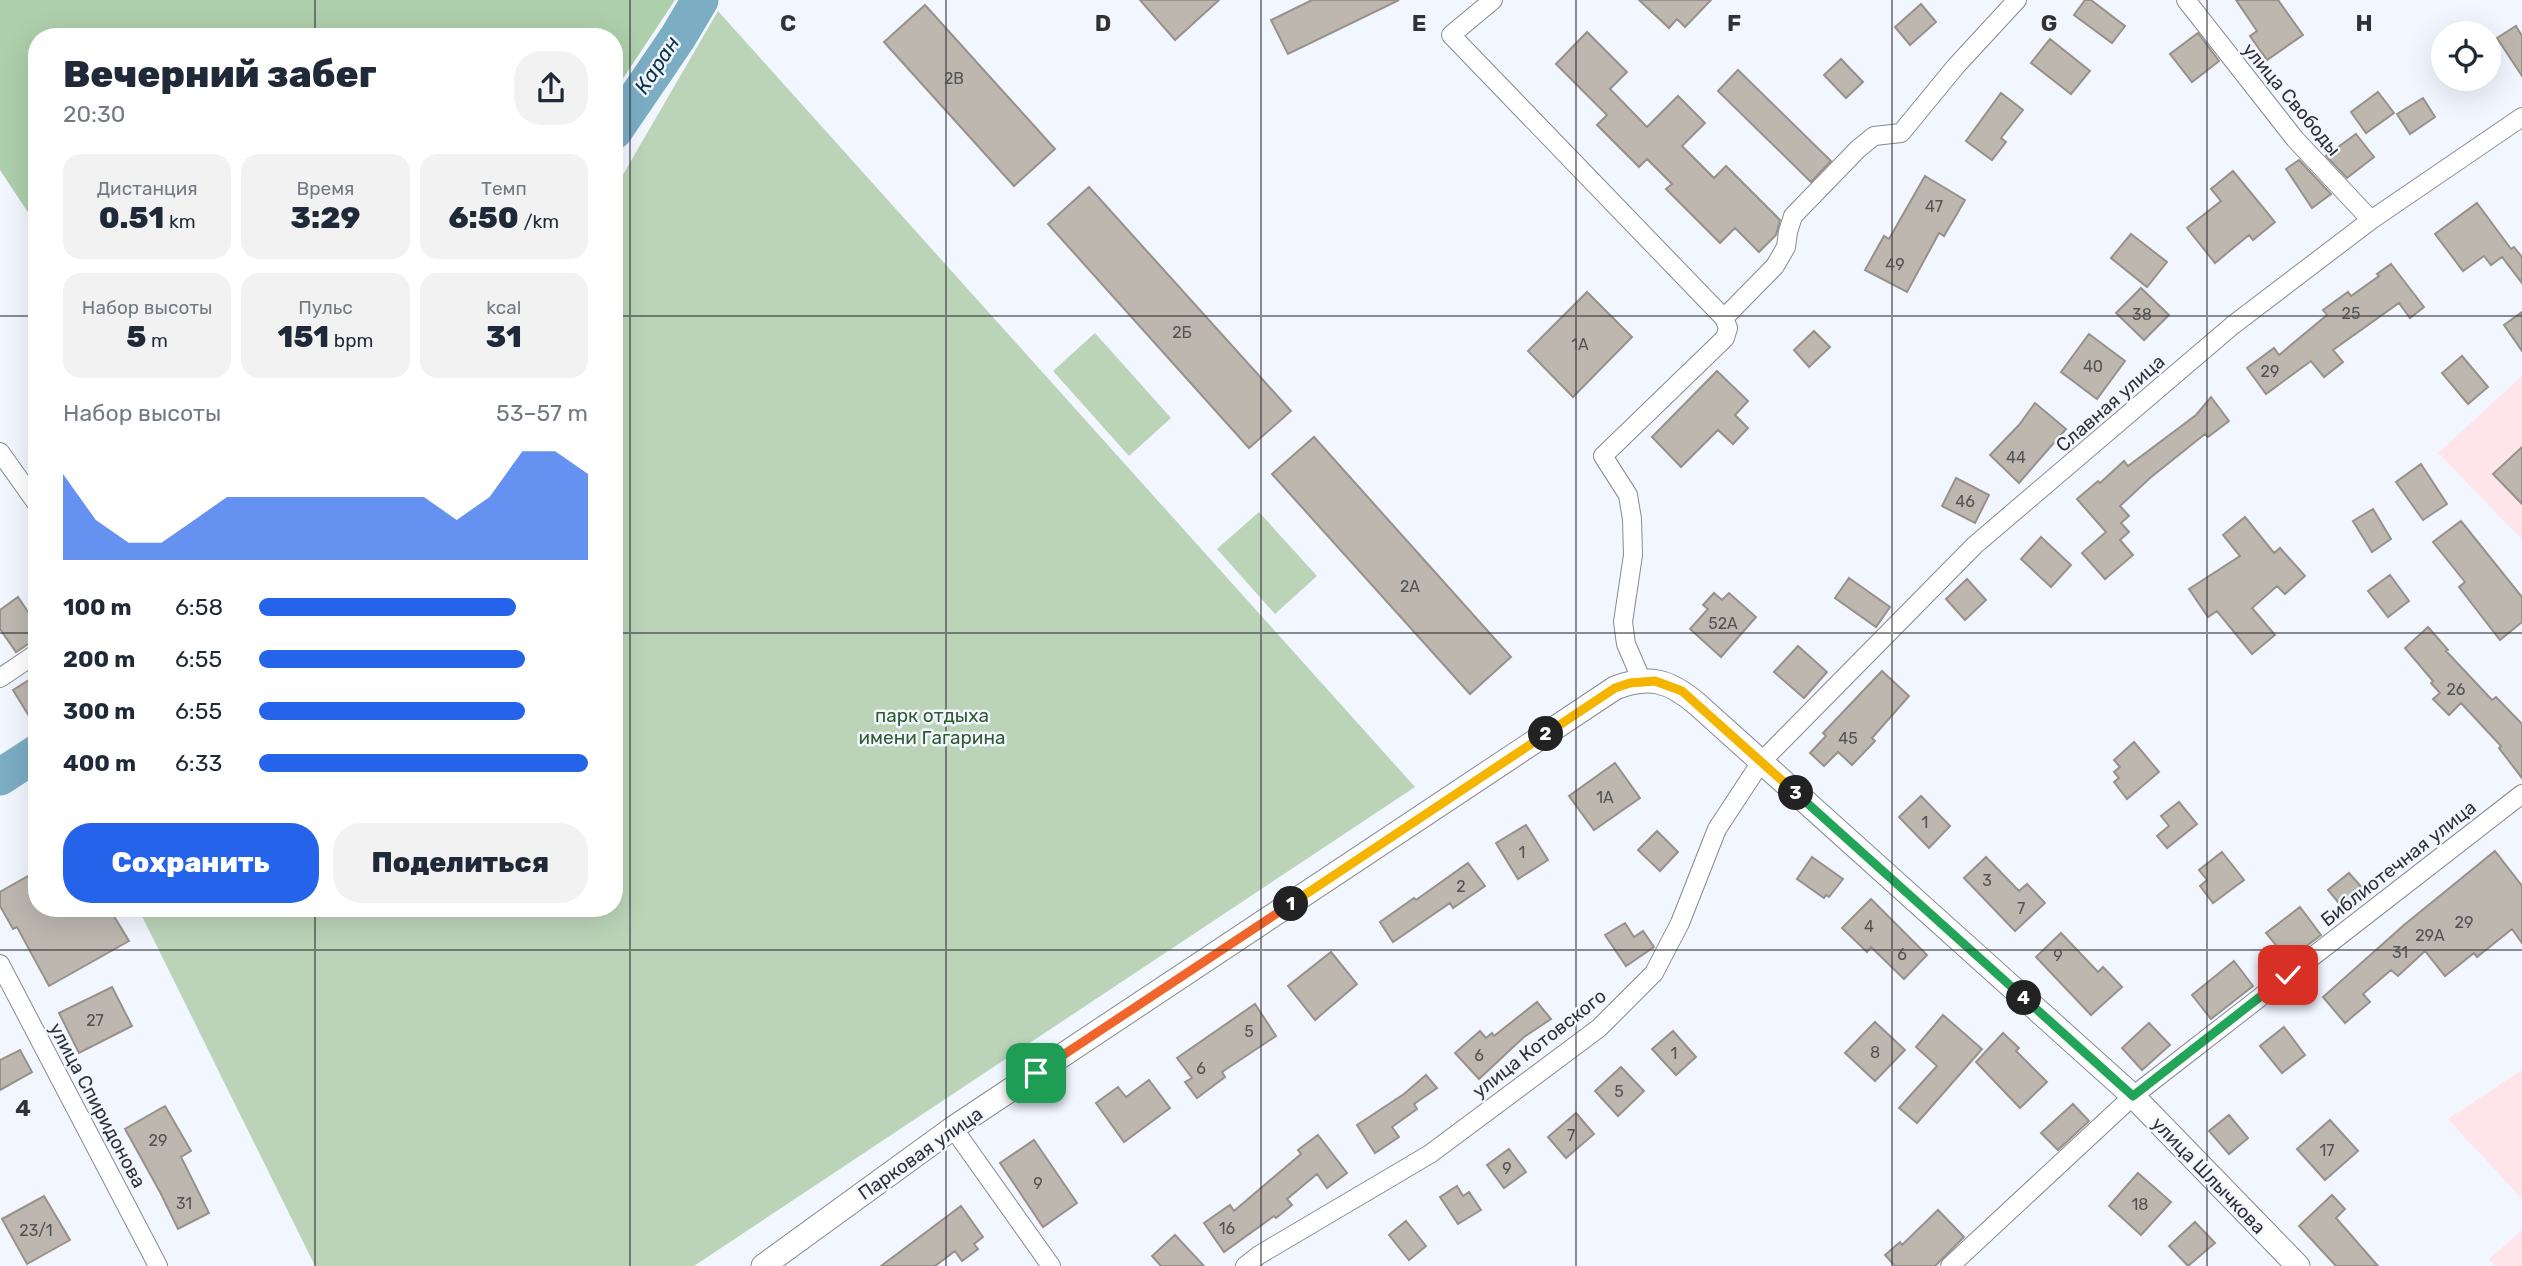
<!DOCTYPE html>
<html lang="ru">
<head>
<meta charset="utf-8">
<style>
	body { margin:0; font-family:Rubik,sans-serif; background:#f2f2f3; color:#1f2937; height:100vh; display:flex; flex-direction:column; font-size:26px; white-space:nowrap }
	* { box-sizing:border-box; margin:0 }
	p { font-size:23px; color:#747a83 }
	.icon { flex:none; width:38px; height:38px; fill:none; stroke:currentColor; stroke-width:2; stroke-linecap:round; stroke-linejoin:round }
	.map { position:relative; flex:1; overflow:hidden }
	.details { position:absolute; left:28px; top:28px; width:595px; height:889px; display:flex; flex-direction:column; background:#fff; border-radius:28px; box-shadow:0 7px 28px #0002 }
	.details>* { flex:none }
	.fabs { position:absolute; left:2431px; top:21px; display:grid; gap:14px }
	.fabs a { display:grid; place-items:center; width:70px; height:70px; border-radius:50%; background:#fff; box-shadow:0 7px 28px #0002; font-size:35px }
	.pin { position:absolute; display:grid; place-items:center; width:60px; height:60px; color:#fff; margin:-30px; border-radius:14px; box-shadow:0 4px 10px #0006 }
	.km { position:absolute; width:35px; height:35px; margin:-18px; border-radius:50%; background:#222; color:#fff; font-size:19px; line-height:35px; text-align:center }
	.round { display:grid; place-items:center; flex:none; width:74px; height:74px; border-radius:28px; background:#f2f2f3 }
	.overview { display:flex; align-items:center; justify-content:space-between; height:119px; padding:0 35px }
	h1 { font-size:38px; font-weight:800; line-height:52px }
	.figures { display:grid; grid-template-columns:repeat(3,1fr); gap:10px; height:119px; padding:7px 35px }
	.figures div { display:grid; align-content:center; border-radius:18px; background:#f2f2f3; text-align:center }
	.figures b { font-size:30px; font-weight:800 }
	.figures small { font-size:19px; font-weight:400 }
	.figures p { font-size:19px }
	.chart { height:196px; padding:14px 35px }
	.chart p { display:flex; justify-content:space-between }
	.chart svg { width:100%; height:126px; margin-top:7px; fill:#2563eb; opacity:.7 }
	.action { display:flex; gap:14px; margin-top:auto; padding:14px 35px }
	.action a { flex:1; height:80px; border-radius:28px; background:#2563eb; color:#fff; font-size:28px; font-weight:800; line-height:80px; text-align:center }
	.action a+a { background:#f2f2f3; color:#1f2937 }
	ul { padding:0 35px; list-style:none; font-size:23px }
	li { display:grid; grid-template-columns:112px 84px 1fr; align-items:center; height:52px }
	li i { height:18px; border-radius:9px; background:#2563eb }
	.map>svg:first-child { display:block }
	.education { fill:#ffe5ea }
	.green { fill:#bbd4b8 }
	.forest { fill:#aecfab }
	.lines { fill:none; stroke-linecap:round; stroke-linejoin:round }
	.river { stroke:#7badc3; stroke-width:37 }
	.building { fill:#bdb7b0; stroke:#97918a; stroke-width:2 }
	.minor-casing { stroke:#868a91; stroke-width:20 }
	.tertiary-casing { stroke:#868a91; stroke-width:25 }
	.minor { stroke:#fff; stroke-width:18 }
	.tertiary { stroke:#fff; stroke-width:23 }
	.split-1-casing { stroke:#fff; stroke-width:14 }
	.split-2-casing { stroke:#fff; stroke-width:14 }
	.split-3-casing { stroke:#fff; stroke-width:14 }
	.split-4-casing { stroke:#fff; stroke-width:14 }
	.split-5-casing { stroke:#fff; stroke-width:14 }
	.split-1 { stroke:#f0652b; stroke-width:9 }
	.split-2 { stroke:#f5b400; stroke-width:9 }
	.split-3 { stroke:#f5b400; stroke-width:9 }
	.split-4 { stroke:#22a559; stroke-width:9 }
	.split-5 { stroke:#22a559; stroke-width:9 }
	.grid { fill:none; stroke:#313235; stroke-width:2; stroke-opacity:0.55 }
	.labels { text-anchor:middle; stroke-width:5; stroke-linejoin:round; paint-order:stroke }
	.number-label { font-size:16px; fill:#545354 }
	.street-label { font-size:19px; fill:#313235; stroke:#f2f6ff }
	.park-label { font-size:19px; fill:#2f5c2c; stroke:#f2f6ff }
	.water-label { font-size:21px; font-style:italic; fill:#093646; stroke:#f2f6ff }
	.grid-label { font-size:23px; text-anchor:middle; font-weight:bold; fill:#313235; stroke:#f2f6ff; stroke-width:5; stroke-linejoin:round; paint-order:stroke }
</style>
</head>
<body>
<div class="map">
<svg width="2522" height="1266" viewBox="0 0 2522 1266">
	<rect width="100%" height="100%" fill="#f2f6ff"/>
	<path class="education" d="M2522 376V539L2438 453Z
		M2522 1070V1199L2448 1119Z
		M2522 1230V1266H2495L2489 1259Z"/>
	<path class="green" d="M718 11 1415 787 694 1266H315L138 908H614V190Z
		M1095 333 1171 418 1129 456 1053 371Z
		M1259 512 1317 576 1275 614 1217 549Z"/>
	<path class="forest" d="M0 0H675L614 92V37H37V226L0 170Z"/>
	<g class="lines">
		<path class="river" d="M614 131 678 37 700 0
			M0 777 37 753"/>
	</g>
	<path class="building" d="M1140 0H1219L1175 40Z
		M1312 0H1399L1288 54 1271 20Z
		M1639 0H1711L1685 27 1677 19 1669 28Z
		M2085 0H2091L2125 26 2112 43 2074 15Z
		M2236 0H2278L2303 35 2267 60 2250 36 2257 31Z
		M1921 4 1936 22 1910 45 1895 27Z
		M925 5 1055 149 1014 186 884 42Z
		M2516 26 2522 36V76L2497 38Z
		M1587 32 1627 72 1610 89 1647 127 1678 96 1705 123 1682 146 1714 178 1726 166 1780 220 1776 235 1759 252 1735 228 1720 243 1666 189 1672 184 1647 159 1639 167 1597 125 1607 115 1556 64Z
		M2198 33 2219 61 2192 82 2170 54Z
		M2050 39 2090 71 2071 94 2031 63Z
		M1841 59 1863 82 1846 98 1824 75Z
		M1738 70 1831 161 1811 182 1718 91Z
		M2378 92 2394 113 2366 133 2351 112Z
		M2001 93 2023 110 2001 138 2006 142 1992 160 1966 141Z
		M2423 98 2435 117 2410 134 2397 114Z
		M2356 134 2374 157 2347 178 2326 156Z
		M2299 160 2331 194 2312 208 2286 169Z
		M2233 171 2275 222 2253 240 2249 235 2215 263 2187 228 2221 201 2211 189Z
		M1925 176 1965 200 1944 236 1939 233 1907 292 1865 270 1884 236 1889 239Z
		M1089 187 1291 411 1249 448 1048 224Z
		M2477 203 2511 249 2514 247 2522 257V283L2502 257 2491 265 2484 256 2463 271 2435 234Z
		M2131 234 2167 262 2147 287 2111 258Z
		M2391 264 2424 307 2410 318 2399 303 2333 350 2343 362 2324 377 2311 361 2266 394 2247 368 2274 348 2279 355 2327 315 2323 310 2348 292 2351 296 2379 276 2377 274Z
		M2141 288 2169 315 2144 340 2116 313Z
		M1587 292 1632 337 1573 397 1528 351Z
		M2522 312V351L2504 325Z
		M1814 331 1830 347 1809 367 1794 350Z
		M2089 334 2125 361 2097 399 2061 372Z
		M2462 356 2488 387 2468 404 2442 373Z
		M1717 371 1748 401 1735 415 1748 428 1733 444 1718 430 1681 467 1652 437Z
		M2211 397 2229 421 2208 437 2205 434 2150 478 2120 506 2129 516 2121 523 2129 532 2120 540 2133 555 2105 579 2082 553 2106 532 2077 499 2098 481 2100 483 2124 461 2128 466 2196 415Z
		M2035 403 2066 429 2019 483 1990 455 2019 425Z
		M1314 437 1511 657 1470 694 1272 474Z
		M2522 447V504L2493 474Z
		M2421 464 2447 504 2423 520 2396 482Z
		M1956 478 1989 495 1975 523 1942 506Z
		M2373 509 2391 539 2372 552 2353 521Z
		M2245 517 2274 553 2280 548 2305 576 2285 594 2277 586 2252 608 2275 635 2252 654 2217 611 2208 617 2189 589 2240 556 2223 535Z
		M2461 521 2522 597V622L2500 640 2459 587 2465 582 2433 542Z
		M2041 537 2071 565 2051 587 2021 559Z
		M2390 575 2409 601 2388 617 2368 591Z
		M1849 578 1890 607 1876 627 1835 598Z
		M1967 579 1986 600 1965 620 1946 599Z
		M1714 593 1722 600 1729 593 1756 617 1721 657 1690 629 1708 609 1703 605Z
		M18 597 37 625V638L16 652 0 629V610Z
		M2428 627 2448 650 2446 651 2492 700 2496 697 2522 724V778L2499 748 2501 746 2461 703 2449 715 2433 699 2440 693 2431 683 2433 681 2405 648Z
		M1798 646 1827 672 1804 698 1774 672Z
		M1882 671 1909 696 1872 738 1875 741 1852 765 1838 752 1824 766 1810 753 1826 736 1823 733Z
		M37 675V729L13 690Z
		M2134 742 2159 772 2127 799 2114 782 2119 778 2114 772 2120 767 2114 760Z
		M1615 763 1640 798 1594 830 1569 796Z
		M1921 796 1950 826 1929 848 1899 817Z
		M2179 802 2197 824 2167 848 2157 836 2169 826 2161 816Z
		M1526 825 1548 860 1518 879 1496 843Z
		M1657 831 1678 852 1660 871 1638 850Z
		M2495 851 2522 886V943L2512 929 2477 957 2474 953 2445 976 2425 951 2398 976 2391 970 2363 994 2370 1002 2345 1023 2323 997 2404 925Z
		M2222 852 2244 880 2213 903 2200 886 2207 880 2199 870Z
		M1812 857 1843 879 1829 897 1826 895 1824 898 1797 879Z
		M1986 857 2019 891 2027 884 2045 903 2015 931 1964 878Z
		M1468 863 1485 886 1453 908 1450 903 1393 942 1380 922 1414 898 1416 900Z
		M37 871V908H109L129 941 49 986 17 927 13 929 0 906V892Z
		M2349 873 2364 890 2343 908 2328 890Z
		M1871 899 1927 955 1904 979 1871 947 1867 952 1842 928Z
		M2300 907 2321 935 2288 960 2266 933Z
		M1625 923 1634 937 1643 931 1654 947 1626 966 1605 935Z
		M2061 933 2098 972 2103 967 2122 987 2091 1015 2036 957Z
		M1331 952 1357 984 1315 1020 1288 986Z
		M2234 961 2253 986 2211 1019 2192 995Z
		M112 987 132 1026 79 1053 59 1013Z
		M1537 1002 1551 1019 1524 1037 1479 1079 1455 1053 1480 1031 1486 1038 1492 1033 1494 1036Z
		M1255 1004 1276 1036 1222 1072 1225 1077 1197 1098 1185 1082 1192 1078 1177 1058Z
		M1943 1015 1982 1049 1917 1123 1899 1108 1937 1066 1916 1047Z
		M1875 1022 1905 1050 1875 1081 1845 1053Z
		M2149 1023 2170 1045 2142 1070 2122 1048Z
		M2284 1027 2305 1055 2282 1073 2260 1046Z
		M1673 1031 1696 1057 1676 1075 1652 1049Z
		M2003 1033 2019 1048 2016 1051 2047 1082 2020 1108 1976 1062Z
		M20 1050 32 1072 0 1090V1060Z
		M1621 1067 1644 1091 1618 1116 1595 1091Z
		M1426 1075 1437 1088 1414 1104 1417 1109 1392 1127 1399 1137 1375 1153 1357 1125 1404 1094Z
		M1149 1080 1170 1108 1124 1142 1096 1103 1118 1087 1126 1097Z
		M2073 1104 2089 1121 2058 1150 2041 1133Z
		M165 1106 191 1151 181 1157 209 1213 178 1229 160 1192 125 1129Z
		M1576 1113 1594 1134 1566 1158 1548 1137Z
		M2229 1115 2248 1138 2229 1154 2209 1131Z
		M2330 1120 2358 1151 2325 1180 2297 1149Z
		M1318 1135 1347 1173 1327 1188 1317 1174 1287 1199 1292 1205 1276 1218 1274 1216 1224 1252 1204 1223 1230 1205 1234 1211 1301 1154 1298 1150Z
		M1034 1140 1077 1203 1043 1227 1000 1163Z
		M1509 1149 1526 1172 1504 1188 1487 1165Z
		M2138 1173 2171 1202 2141 1235 2109 1206Z
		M1457 1186 1463 1196 1469 1192 1481 1210 1458 1224 1440 1197Z
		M2332 1195 2345 1209 2336 1218 2378 1266H2336L2299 1226Z
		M44 1196 70 1240 27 1264 2 1219Z
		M961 1206 983 1237 974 1244 978 1249 962 1261 955 1251 935 1266H881Z
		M1938 1210 1964 1237 1935 1266H1895L1885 1255 1900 1242 1902 1245Z
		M1406 1221 1426 1246 1409 1260 1389 1235Z
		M2195 1222 2215 1243 2188 1266 2169 1246Z
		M1175 1235 1204 1266H1161L1152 1256Z"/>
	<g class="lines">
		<g class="minor-casing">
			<path id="minor" d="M1493 0 1451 35 1724 318 1728 328 1725 338 1603 456 1628 495 1632 519 1633 555 1623 622 1626 644 1642 681
				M2186 0 2295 139 2371 220
				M1724 318 1775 266 1786 247 1788 232 1793 216 1858 149 1874 136 1901 133 1956 66 2017 0
				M0 452 37 504
				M0 678 37 653
				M0 964 158 1266
				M953 1128 1051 1266
				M1245 1266 1259 1255 1430 1154 1599 1028 1654 973 1680 923 1717 829 1761 762 1975 545 2233 325 2371 220 2522 117
				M1950 1266 2133 1096 2522 794"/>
		</g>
		<g class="tertiary-casing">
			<path id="tertiary" d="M763 1266 953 1128 1615 688C1649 675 1669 680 1697 704L2133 1096 2298 1266"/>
		</g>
		<use href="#minor" class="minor"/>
		<use href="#tertiary" class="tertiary"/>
	</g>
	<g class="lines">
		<g class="split-1-casing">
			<path id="split-1" d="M1036 1073 1291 904"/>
		</g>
		<g class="split-2-casing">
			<path id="split-2" d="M1291 904 1546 734"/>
		</g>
		<g class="split-3-casing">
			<path id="split-3" d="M1546 734 1615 688 1630 683 1655 681 1682 691 1796 793"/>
		</g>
		<g class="split-4-casing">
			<path id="split-4" d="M1796 793 2024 998"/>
		</g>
		<g class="split-5-casing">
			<path id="split-5" d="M2024 998 2133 1096 2288 975"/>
		</g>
		<use href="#split-1" class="split-1"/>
		<use href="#split-2" class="split-2"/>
		<use href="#split-3" class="split-3"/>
		<use href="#split-4" class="split-4"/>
		<use href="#split-5" class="split-5"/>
	</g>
	<path class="grid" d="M315 0V37M630 0V1266M946 0V1266M1261 0V1266M1576 0V1266M1892 0V1266M2207 0V1266M0 316H37M614 316H2522M0 633H37M614 633H2522M315 908V1266M0 950H2522"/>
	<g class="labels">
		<g class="number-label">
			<text x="954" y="84">2В</text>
			<text x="1934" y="212">47</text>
			<text x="1895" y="270">49</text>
			<text x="2351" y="319">25</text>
			<text x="2142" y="320">38</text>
			<text x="1182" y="338">2Б</text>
			<text x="1580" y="350">1А</text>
			<text x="2093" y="372">40</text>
			<text x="2270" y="377">29</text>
			<text x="2016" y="463">44</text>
			<text x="1965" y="507">46</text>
			<text x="1410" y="592">2А</text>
			<text x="1723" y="629">52А</text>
			<text x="2456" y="695">26</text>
			<text x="1848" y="744">45</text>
			<text x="1605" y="803">1А</text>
			<text x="1925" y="828">1</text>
			<text x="1522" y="858">1</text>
			<text x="1987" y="886">3</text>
			<text x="1461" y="892">2</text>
			<text x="2021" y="914">7</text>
			<text x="2464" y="928">29</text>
			<text x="1869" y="932">4</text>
			<text x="2430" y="941">29А</text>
			<text x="2400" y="958">31</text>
			<text x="1902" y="960">6</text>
			<text x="2058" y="961">9</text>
			<text x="95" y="1026">27</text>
			<text x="1249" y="1037">5</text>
			<text x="1875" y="1058">8</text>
			<text x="1674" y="1059">1</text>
			<text x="1479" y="1061">6</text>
			<text x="1201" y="1074">6</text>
			<text x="1619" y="1097">5</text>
			<text x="1571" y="1141">7</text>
			<text x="158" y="1146">29</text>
			<text x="2327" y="1156">17</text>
			<text x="1507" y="1174">9</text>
			<text x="1038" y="1189">9</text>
			<text x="184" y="1209">31</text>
			<text x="2140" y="1210">18</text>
			<text x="1227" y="1234">16</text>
			<text x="36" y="1236">23/1</text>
		</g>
		<g class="street-label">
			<text transform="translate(2292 99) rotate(50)" y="7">улица Свободы</text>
			<text transform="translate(2110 403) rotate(-41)" y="7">Славная улица</text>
			<text transform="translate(2398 863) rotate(-38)" y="7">Библиотечная улица</text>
			<text transform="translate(1539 1043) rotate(-38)" y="7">улица Котовского</text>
			<text transform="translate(98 1105) rotate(62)" y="7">улица Спиридонова</text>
			<text transform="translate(920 1153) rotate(-35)" y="7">Парковая улица</text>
			<text transform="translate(2209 1175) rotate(46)" y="7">улица Шлычкова</text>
		</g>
		<g class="park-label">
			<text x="932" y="722">парк отдыха<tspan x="932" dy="22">имени Гагарина</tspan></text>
		</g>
		<g class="water-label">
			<text transform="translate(657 65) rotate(-57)" y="7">Каран</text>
		</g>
	</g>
	<g class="grid-label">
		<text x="788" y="31">C</text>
		<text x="1103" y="31">D</text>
		<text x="1419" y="31">E</text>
		<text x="1734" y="31">F</text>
		<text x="2049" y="31">G</text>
		<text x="2364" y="31">H</text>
		<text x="23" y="1116">4</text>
	</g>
</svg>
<div class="fabs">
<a><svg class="icon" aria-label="locate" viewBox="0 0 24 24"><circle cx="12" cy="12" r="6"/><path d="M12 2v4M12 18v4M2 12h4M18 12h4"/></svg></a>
</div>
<div class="pin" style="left:1036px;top:1073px;background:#1e9e55"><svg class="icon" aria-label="arrive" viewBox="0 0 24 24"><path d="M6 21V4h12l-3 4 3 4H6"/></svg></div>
<div class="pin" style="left:2288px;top:975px;background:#d93025"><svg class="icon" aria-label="check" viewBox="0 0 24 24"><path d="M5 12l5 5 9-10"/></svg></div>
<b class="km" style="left:1291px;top:904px">1</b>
<b class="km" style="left:1546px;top:734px">2</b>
<b class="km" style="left:1796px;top:793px">3</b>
<b class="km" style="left:2024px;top:998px">4</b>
<section class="details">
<div class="overview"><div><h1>Вечерний забег</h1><p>20:30</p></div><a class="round"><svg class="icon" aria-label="share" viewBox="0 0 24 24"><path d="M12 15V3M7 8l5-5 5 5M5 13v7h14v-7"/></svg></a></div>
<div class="figures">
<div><p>Дистанция</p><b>0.51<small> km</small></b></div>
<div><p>Время</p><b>3:29</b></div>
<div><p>Темп</p><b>6:50<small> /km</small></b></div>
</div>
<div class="figures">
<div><p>Набор высоты</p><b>5<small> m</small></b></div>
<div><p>Пульс</p><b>151<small> bpm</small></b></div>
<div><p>kcal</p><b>31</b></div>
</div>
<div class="chart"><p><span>Набор высоты</span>53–57 m</p>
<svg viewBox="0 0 160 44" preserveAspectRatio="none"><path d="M0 44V14L10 30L20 38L30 38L40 30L50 22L60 22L70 22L80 22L90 22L100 22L110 22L120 30L130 22L140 6L150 6L160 14V44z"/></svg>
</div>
<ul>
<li><b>100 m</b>6:58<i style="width:78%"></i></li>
<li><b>200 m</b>6:55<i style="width:81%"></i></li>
<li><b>300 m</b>6:55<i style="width:81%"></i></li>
<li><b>400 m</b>6:33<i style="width:100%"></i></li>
</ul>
<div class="action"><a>Сохранить</a><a>Поделиться</a></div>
</section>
</div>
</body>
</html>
